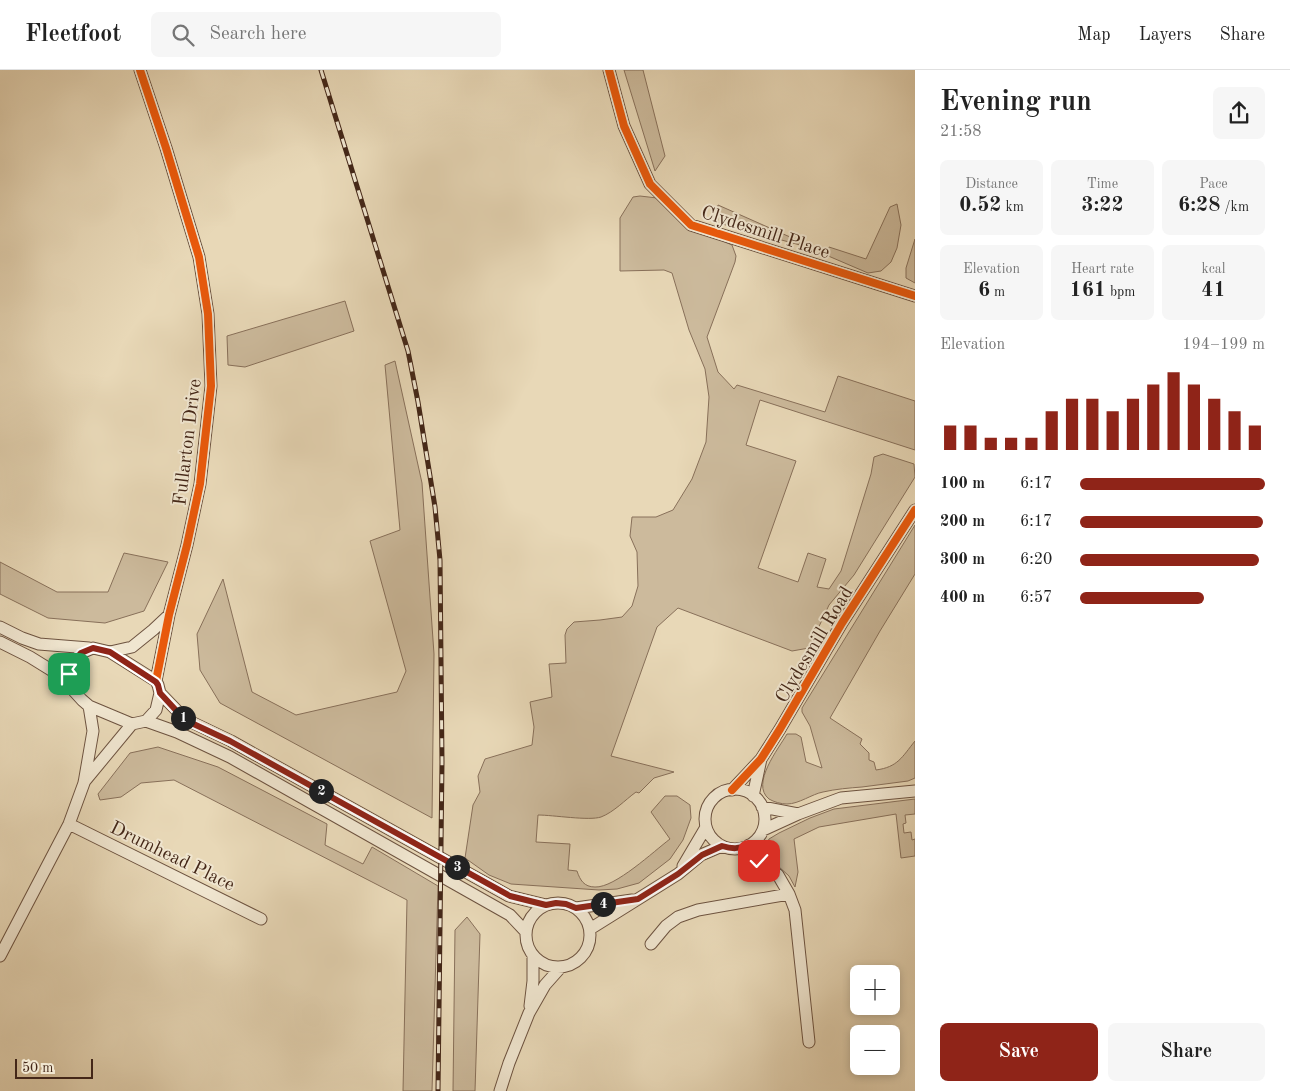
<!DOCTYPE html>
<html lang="en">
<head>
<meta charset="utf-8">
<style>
	body { margin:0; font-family:"Old Standard TT",serif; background:#f6f6f6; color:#222; height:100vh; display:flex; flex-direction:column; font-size:19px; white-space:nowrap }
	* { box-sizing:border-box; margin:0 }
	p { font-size:16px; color:#767676 }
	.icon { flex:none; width:28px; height:28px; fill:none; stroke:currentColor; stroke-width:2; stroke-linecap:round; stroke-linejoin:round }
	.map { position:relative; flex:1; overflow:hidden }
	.sheet { display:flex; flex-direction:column; background:#fff; width:375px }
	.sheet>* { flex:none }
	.tools { position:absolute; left:850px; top:895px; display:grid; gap:10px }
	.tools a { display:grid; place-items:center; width:50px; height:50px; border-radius:8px; background:#fff; box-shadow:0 2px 8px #0003; font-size:25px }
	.scale { position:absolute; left:15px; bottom:12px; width:78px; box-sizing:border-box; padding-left:5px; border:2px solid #442718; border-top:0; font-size:14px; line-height:18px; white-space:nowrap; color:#442718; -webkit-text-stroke:4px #f0e6d0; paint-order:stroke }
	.pin { position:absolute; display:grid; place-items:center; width:42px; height:42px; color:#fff; margin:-21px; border-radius:10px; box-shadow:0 2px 8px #0006 }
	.km { position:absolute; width:25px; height:25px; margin:-12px; border-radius:50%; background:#222; color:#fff; font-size:14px; line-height:25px; text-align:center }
	.round { display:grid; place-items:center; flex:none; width:52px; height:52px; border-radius:8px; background:#f6f6f6 }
	.overview { display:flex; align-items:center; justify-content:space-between; height:85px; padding:0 25px }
	h1 { font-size:28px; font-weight:700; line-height:38px }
	.figures { display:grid; grid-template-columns:repeat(3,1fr); gap:8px; height:85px; padding:5px 25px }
	.figures div { display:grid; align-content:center; border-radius:8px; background:#f6f6f6; text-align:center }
	.figures b { font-size:21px; font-weight:700 }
	.figures small { font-size:14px; font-weight:400 }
	.figures p { font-size:14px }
	.chart { height:140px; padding:10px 25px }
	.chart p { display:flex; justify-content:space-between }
	.chart svg { width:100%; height:90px; margin-top:5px; stroke:#8f2418; stroke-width:6 }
	.button { display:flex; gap:10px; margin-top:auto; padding:10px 25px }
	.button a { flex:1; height:58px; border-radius:8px; background:#8f2418; color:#fff; font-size:20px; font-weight:700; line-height:58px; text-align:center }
	.button a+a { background:#f6f6f6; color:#222 }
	ul { padding:0 25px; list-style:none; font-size:16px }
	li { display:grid; grid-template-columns:80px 60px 1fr; align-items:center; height:38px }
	li i { height:12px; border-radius:6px; background:#8f2418 }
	header { display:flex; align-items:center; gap:30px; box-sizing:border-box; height:70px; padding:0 25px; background:#fff; border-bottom:1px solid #e0e0e0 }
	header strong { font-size:24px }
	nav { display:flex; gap:28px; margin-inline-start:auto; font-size:18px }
	.search { width:350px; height:45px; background:#f6f6f6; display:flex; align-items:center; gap:12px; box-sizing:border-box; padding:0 18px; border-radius:8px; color:#767676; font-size:19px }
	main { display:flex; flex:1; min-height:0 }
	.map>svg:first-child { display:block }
	.green { fill:#ccba9c; stroke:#88705a }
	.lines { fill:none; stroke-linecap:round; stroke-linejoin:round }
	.minor-casing { stroke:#6d5340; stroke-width:13 }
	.minor { stroke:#f0e6d0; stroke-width:11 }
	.rail-casing { stroke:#442718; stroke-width:5 }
	.rail { stroke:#f0e6d0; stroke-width:3; stroke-dasharray:9; stroke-linecap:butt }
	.cycleway-casing { stroke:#f0e6d0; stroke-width:11 }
	.cycleway { stroke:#e8590c; stroke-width:8 }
	.route-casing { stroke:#fff; stroke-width:10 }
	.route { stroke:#8f2418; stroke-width:6 }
	.labels { text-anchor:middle; stroke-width:4; stroke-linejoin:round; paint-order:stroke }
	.street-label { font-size:19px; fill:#442718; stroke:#f0e6d0 }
</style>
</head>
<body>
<header>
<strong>Fleetfoot</strong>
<div class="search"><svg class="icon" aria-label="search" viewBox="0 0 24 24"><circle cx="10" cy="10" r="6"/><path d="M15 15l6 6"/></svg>Search here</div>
<nav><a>Map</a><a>Layers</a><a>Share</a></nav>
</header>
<main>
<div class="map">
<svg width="915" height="1021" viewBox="0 0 915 1021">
	<rect width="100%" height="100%" fill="#e8d8b7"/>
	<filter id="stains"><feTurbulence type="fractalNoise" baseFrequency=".004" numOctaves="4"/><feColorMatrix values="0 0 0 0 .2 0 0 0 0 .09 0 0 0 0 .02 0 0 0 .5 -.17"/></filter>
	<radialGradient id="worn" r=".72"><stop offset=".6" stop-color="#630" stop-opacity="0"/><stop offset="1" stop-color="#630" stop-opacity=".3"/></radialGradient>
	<path class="green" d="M624 0H643L665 86 655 101Z
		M640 126 657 128 692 158 732 175 736 186 735 192 707 267 718 302 734 319 737 315 825 342 838 306 915 331V380L760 330 746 375 796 391 758 498 798 512 808 483 826 489 817 517 829 519 841 501 871 404 874 387 883 384 914 394 915 407 854 505 829 535 809 578 792 581 678 538 657 557 611 686 674 702 654 708 639 723 636 722C625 730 614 742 601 747 589 751 553 745 538 745L536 772 570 774 568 800 577 801C580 810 584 817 595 817 615 818 654 781 670 769L651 742 665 726H677L690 735 691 748 683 770 670 789 639 813 617 819 599 820 511 814 489 805 465 788 473 735 480 722 478 706 485 689 532 675 534 657 530 632 552 627 549 594 566 593 565 565 567 559 574 552 600 550 622 547 632 536 638 516 637 482 630 466 632 447H656L673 440 692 409 706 372 709 327 705 299 689 260 672 203 664 200 620 201V148L633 127Z
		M897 134 901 155 897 178 891 192 881 201 868 203 826 185 829 177 866 189 890 137Z
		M718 135 799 171 800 175 715 152Z
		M915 169V213L906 208V198Z
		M345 231 354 261 245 297 228 295 227 266Z
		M395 291 422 413 434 584 432 748 220 633 200 600 197 564 223 509 252 622 296 645 397 622 406 601 370 471 400 460 385 295Z
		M915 455V504L880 561 830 648 862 669 860 674 869 683V690L874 692 876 700C898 697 902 687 915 671V708L908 711C893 713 877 715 862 717 849 718 836 719 823 722 812 724 799 734 787 734 781 734 774 732 769 729 750 714 779 678 787 664H796L801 667 806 692 822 698 810 656 802 642V638Z
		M124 483 168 492 144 541 105 553 48 548 0 524V492L57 522H108Z
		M158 677 218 697 327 754 325 775 363 794 372 777 438 816 432 1021H403L407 830 174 710 141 713 121 727 100 730 98 724 130 683Z
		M915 729V744L905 745 906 753 903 754 904 763 911 762 912 770 915 769V786L901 788 896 744 819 757 794 769 798 802 795 817 789 806 778 796 769 789 766 784 765 778 769 769 779 763 810 748 834 739Z
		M467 847 480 864 475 1021H453L455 860Z"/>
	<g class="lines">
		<g class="minor-casing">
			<path id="minor" d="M140 0 166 78 199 187 208 244 211 316 200 414 187 475 169 545 156 611
				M609 0 624 56 650 114 691 155 915 226
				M0 557 22 568 39 574 89 578
				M0 572 30 587 51 600 72 619
				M93 578 110 582 156 611 158 615 160 623 156 640 146 651 132 654 89 636 82 630 72 619 69 604 72 594 81 583Z
				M110 582 132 577 153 560 169 545
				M160 623 185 649 231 671 509 826 546 835
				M146 651 177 662 230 687 510 845 526 862
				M84 712 132 654
				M705 749a30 30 0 1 1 60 0a30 30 0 1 1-60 0Z
				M732 720 761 689 780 659 842 553 915 440
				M753 726 761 689
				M762 737 798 744
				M69 754 261 849
				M763 760 798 744 841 728 915 721
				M749 775 759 791 778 805 789 824 795 840 809 972
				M683 796 706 757
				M526 865a32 32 0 1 1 64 0a32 32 0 1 1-64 0Z
				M576 838 632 830
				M590 859 678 804 701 785 722 776
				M651 874 666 856 678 847 698 840 789 824
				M0 886 69 754 84 713 93 661 89 636
				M530 936 533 911V886
				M500 1021 509 993 529 943 545 915 561 897"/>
		</g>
		<use href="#minor" class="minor"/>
		<g class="rail-casing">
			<path id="rail" d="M321 0 408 281 418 332 435 437 440 490 442 692 438 1021"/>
		</g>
		<use href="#rail" class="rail"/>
		<g class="cycleway-casing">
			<path id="cycleway" d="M140 0 166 78 199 187 208 244 211 316 200 414 187 475 169 545 156 611
				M609 0 624 56 650 114 691 155 915 226
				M160 623 185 649 231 671 509 826 546 835
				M732 720 761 689 780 659 842 553 915 440"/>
		</g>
		<use href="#cycleway" class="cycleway"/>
	</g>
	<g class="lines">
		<g class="route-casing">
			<path id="route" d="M69 604 72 594 81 583 93 578 110 582 156 612 158 615 160 623 185 650 230 671 510 826 546 835 556 833 566 834 576 838 638 829 678 804 702 785 722 776C732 779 739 779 749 775L759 791"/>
		</g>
		<use href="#route" class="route"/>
	</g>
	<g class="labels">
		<g class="street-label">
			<text transform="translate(766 161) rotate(18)" y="7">Clydesmill Place</text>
			<text transform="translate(186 372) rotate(-83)" y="7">Fullarton Drive</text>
			<text transform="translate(813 574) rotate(-59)" y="7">Clydesmill Road</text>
			<text transform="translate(173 785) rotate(26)" y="7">Drumhead Place</text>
		</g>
	</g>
	<rect width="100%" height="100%" filter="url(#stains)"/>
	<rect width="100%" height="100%" fill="url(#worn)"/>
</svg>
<div class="tools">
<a>+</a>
<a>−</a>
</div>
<div class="scale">50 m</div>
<div class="pin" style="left:69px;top:604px;background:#1e9e55"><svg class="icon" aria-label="arrive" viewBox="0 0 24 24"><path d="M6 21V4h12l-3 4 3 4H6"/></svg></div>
<div class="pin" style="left:759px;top:791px;background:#d93025"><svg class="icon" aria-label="check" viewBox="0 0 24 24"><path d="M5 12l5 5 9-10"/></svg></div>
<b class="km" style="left:183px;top:648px">1</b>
<b class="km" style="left:321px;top:721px">2</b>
<b class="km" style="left:457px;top:797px">3</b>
<b class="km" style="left:603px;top:834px">4</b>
</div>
<section class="sheet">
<div class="overview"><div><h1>Evening run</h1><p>21:58</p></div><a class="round"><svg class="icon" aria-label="share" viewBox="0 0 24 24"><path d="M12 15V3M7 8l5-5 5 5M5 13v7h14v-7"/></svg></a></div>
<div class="figures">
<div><p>Distance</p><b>0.52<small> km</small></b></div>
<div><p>Time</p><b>3:22</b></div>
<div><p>Pace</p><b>6:28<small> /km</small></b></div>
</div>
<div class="figures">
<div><p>Elevation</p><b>6<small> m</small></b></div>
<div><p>Heart rate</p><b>161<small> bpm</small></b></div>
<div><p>kcal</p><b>41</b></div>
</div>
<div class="chart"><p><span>Elevation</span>194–199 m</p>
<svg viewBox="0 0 160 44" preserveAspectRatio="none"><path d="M5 44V32M15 44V32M25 44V38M35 44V38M45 44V38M55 44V25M65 44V19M75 44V19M85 44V25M95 44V19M105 44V12M115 44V6M125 44V12M135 44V19M145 44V25M155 44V32"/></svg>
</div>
<ul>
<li><b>100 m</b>6:17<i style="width:100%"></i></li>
<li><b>200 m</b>6:17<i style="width:99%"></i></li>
<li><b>300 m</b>6:20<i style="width:97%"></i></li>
<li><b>400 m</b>6:57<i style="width:67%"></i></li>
</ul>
<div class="button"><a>Save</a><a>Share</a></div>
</section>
</main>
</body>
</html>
